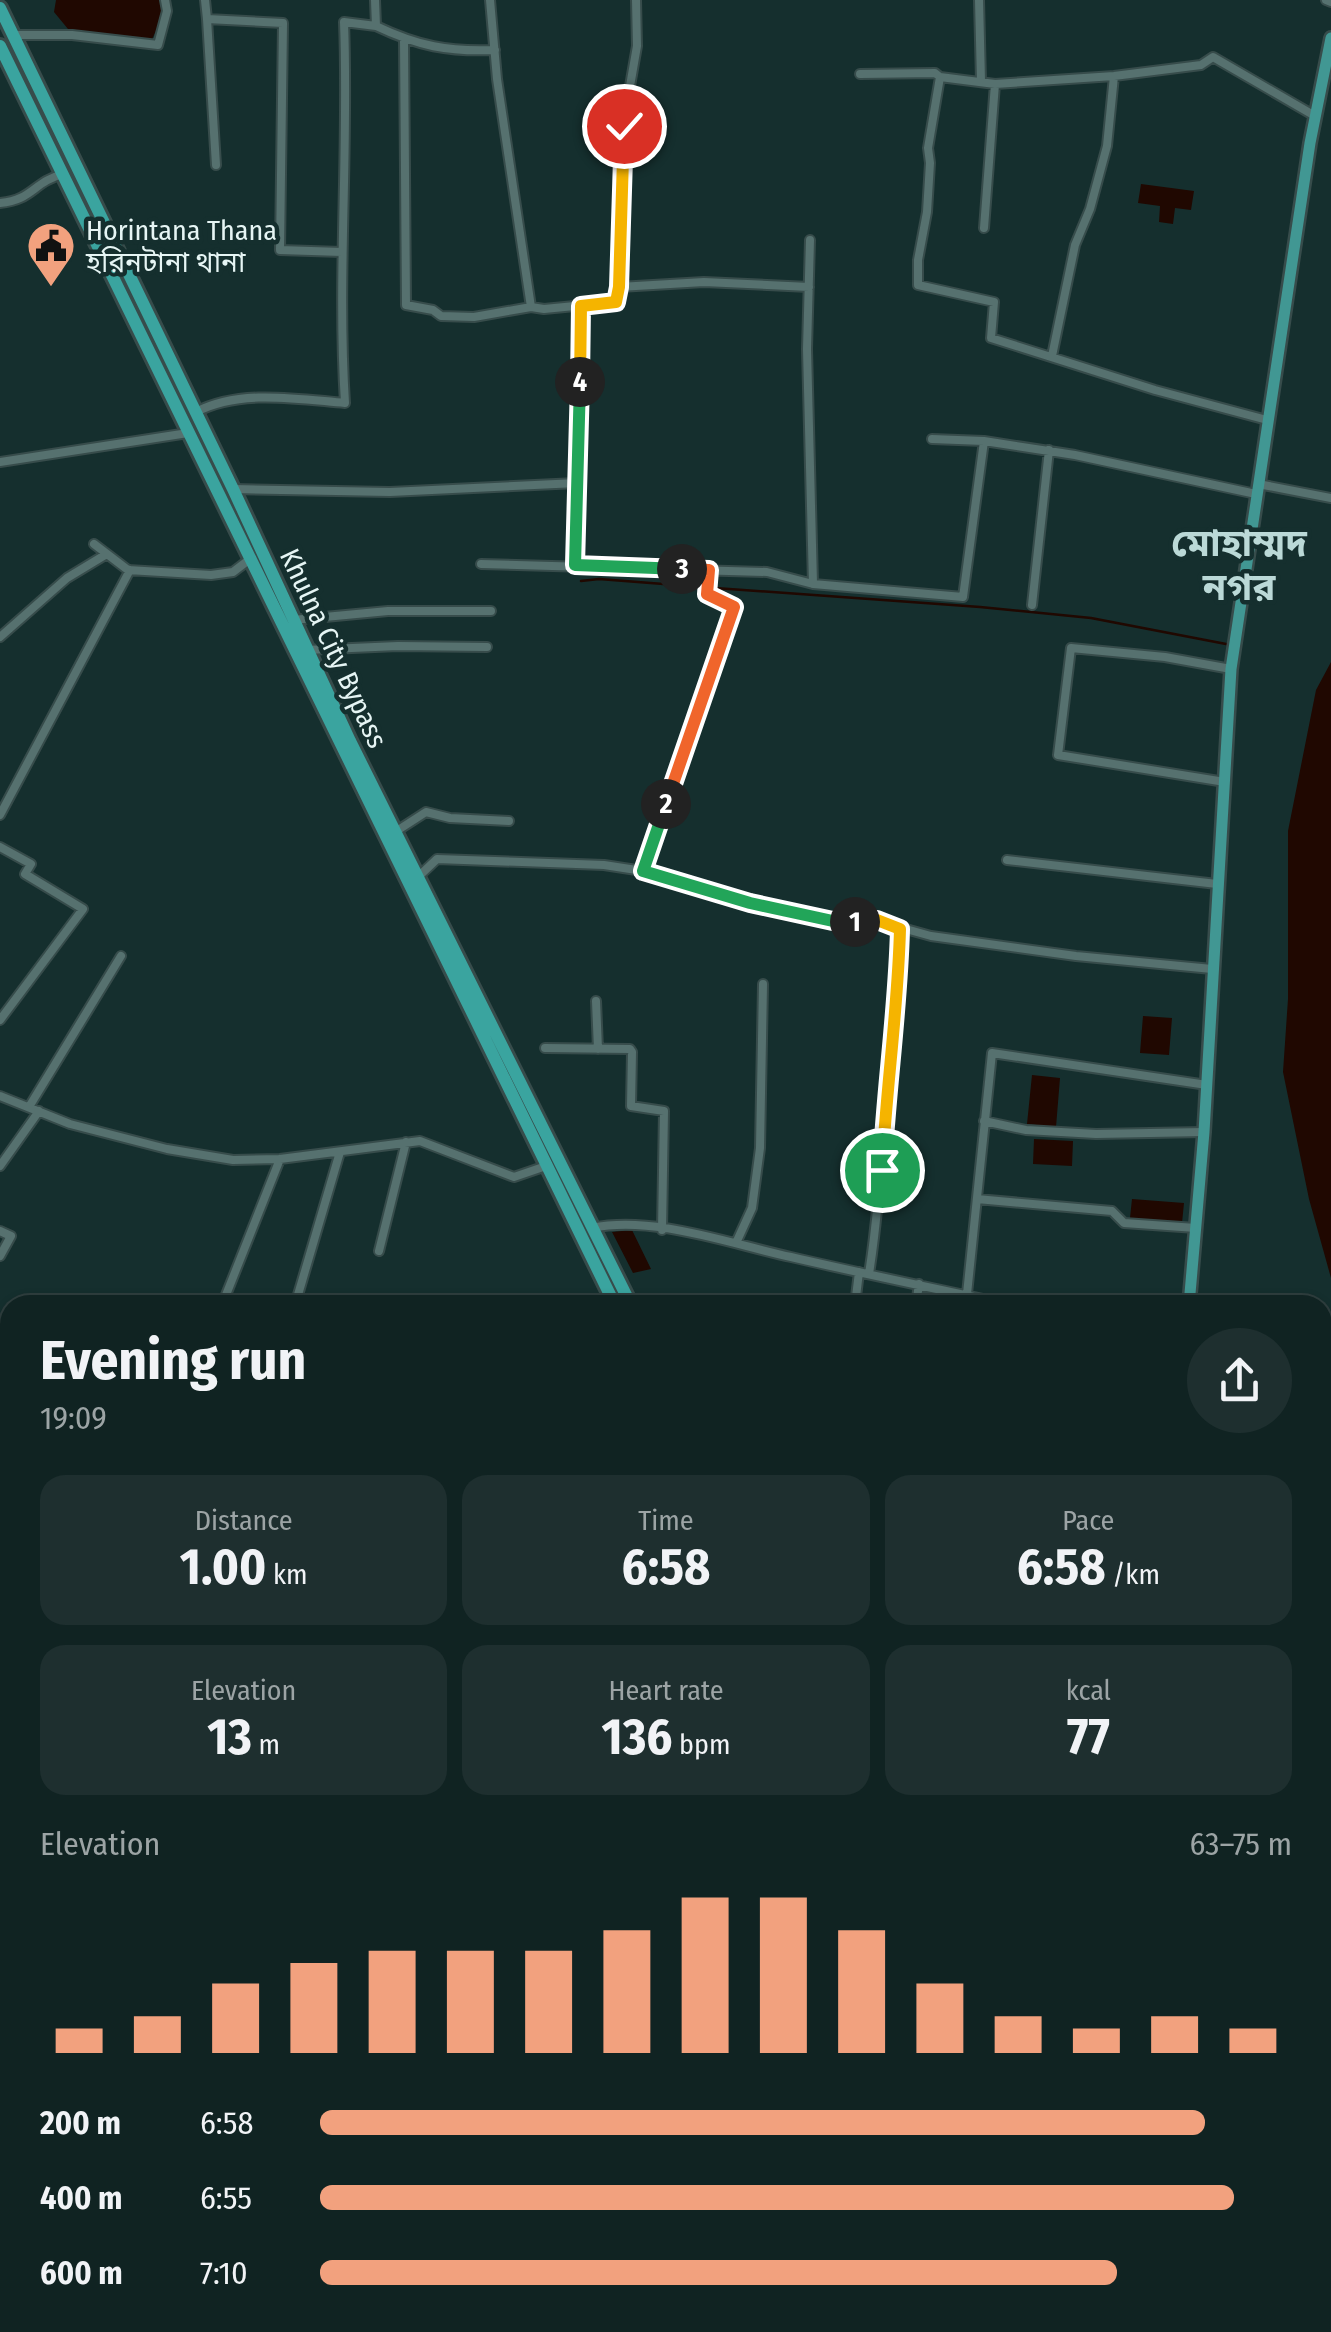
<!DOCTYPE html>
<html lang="en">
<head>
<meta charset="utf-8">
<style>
	body { margin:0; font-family:"Fira Sans Condensed","Noto Sans Bengali",sans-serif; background:#1e2f2f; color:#f1f3f6; height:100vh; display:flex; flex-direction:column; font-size:38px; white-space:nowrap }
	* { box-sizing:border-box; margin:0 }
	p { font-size:32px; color:#9ca4a5 }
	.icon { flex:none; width:55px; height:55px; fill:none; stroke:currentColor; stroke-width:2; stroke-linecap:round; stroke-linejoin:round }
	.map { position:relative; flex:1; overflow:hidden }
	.panel { position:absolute; left:0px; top:1295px; width:1332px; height:1038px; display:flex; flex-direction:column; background:#102322; border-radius:30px 30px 0 0; box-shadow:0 2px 8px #0004,0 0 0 2px #304040 }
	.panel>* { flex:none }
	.pin { position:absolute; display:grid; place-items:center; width:85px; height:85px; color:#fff; margin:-42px; border:5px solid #fff; border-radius:50%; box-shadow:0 2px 10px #0007 }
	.km { position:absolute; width:50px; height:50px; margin:-25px; border-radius:50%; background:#222; color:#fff; font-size:28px; line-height:50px; text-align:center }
	.round { display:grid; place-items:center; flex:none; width:105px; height:105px; border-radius:52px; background:#1e2f2f }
	.headline { display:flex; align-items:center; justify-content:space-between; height:170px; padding:0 40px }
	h1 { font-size:55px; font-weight:700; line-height:75px }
	.stats { display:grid; grid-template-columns:repeat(3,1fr); gap:15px; height:170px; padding:10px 40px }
	.stats div { display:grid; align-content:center; border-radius:25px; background:#1e2f2f; text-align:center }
	.stats b { font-size:50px; font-weight:700 }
	.stats small { font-size:28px; font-weight:400 }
	.stats p { font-size:28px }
	.chart { height:280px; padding:20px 40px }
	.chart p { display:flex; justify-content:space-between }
	.chart svg { width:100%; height:180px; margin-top:10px; stroke:#f2a17e; stroke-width:6 }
	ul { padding:0 40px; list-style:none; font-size:32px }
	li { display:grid; grid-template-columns:160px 120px 1fr; align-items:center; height:75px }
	li i { height:25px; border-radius:12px; background:#f2a17e }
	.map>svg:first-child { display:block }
	.water { fill:#200801 }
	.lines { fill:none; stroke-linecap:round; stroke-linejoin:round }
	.stream { stroke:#200801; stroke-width:2.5 }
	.minor-casing { stroke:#374c4b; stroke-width:12 }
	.tertiary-casing { stroke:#374c4b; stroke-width:14 }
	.primary-casing { stroke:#374c4b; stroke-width:16 }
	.trunk-casing { stroke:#374c4b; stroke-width:18 }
	.minor { stroke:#56716f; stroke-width:8 }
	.tertiary { stroke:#56716f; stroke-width:9 }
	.primary { stroke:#419793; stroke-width:11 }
	.trunk { stroke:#3aa49f; stroke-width:12 }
	.split-1-casing { stroke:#fff; stroke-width:20 }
	.split-2-casing { stroke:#fff; stroke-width:20 }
	.split-3-casing { stroke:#fff; stroke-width:20 }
	.split-4-casing { stroke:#fff; stroke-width:20 }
	.split-5-casing { stroke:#fff; stroke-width:20 }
	.split-1 { stroke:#f5b400; stroke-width:12 }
	.split-2 { stroke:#22a559; stroke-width:12 }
	.split-3 { stroke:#f0652b; stroke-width:12 }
	.split-4 { stroke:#22a559; stroke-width:12 }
	.split-5 { stroke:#f5b400; stroke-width:12 }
	.labels { text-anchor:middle; stroke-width:9; stroke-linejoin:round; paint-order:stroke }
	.poi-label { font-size:28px; fill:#e6f5f4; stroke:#152f2e; text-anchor:start }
	.street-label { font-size:28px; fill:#e6f5f4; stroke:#152f2e }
	.district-label { font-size:38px; font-weight:bold; fill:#bbd9d7; stroke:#152f2e }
</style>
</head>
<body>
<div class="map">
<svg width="1331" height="2332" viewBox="0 0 1331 2332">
	<rect width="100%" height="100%" fill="#152f2e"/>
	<path class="water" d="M56 0H161C166 13 158 27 152 39L68 29 54 12Z
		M1141 184 1194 191 1191 210 1175 208 1173 224 1159 222 1160 206 1138 203Z
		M1331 662V1278L1309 1199 1283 1072 1288 999V831L1316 690Z
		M1143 1016 1172 1018 1169 1055 1140 1053Z
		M1032 1075 1060 1078 1056 1127 1027 1124Z
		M1034 1139 1073 1141 1072 1166 1033 1164Z
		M1132 1199 1184 1203 1182 1223 1130 1218Z
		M632 1230 651 1269 633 1273 612 1232Z
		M0 1617 10 1620V1686L0 1688Z
		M1331 2118V2265L1323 2284V2127Z
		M1228 2323V2322L1311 2323 1310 2332H1226Z"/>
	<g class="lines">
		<path class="stream" d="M581 581 599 579 702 587
			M715 588 980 607 1091 618 1226 644"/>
		<g class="minor-casing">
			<path id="minor" d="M205 0 207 19 283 23 280 250 342 252
				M375 0 376 26C418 46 448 52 495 50
				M490 0 497 79 531 307
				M979 0 981 81
				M1326 0 1331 2
				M207 19 216 165
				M13 35H72L158 45 167 11 165 0
				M404 39 406 305 433 310 441 316 474 317 531 307 544 309 616 302 619 287 704 282 809 287
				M860 74 935 73 940 77 995 84 1114 76 1201 65 1213 57 1315 116
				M940 77 928 148 930 163 927 212 918 260V285L994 302 991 338 1155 390 1267 420
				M0 203C33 200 33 182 63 174
				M984 228 995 84
				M810 240 807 349 813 584
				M619 287 623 126 637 46 636 0
				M1052 356 1075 245 1090 209 1107 146 1114 76
				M196 412C240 389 297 399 345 403 337 276 349 149 344 22L376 26
				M984 441 1075 455 1256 494
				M0 462 188 433
				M1258 484 1331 498
				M233 489 390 492 577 483
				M94 544 128 570 211 575 233 572 250 559
				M481 564 767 572 813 584 963 597 984 441 932 439
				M575 565 581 305
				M1032 605 1049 450
				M293 620 388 611H491
				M0 637 67 578 105 555
				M306 650 398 646 487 647
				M1225 782 1058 755 1071 648 1165 657 1231 669
				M0 815 130 570
				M395 832 426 812 450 818 509 821
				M0 847 31 864 25 874 83 909 0 1020
				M1007 860 1217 884
				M643 871 750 903 842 923 877 921 931 936 1076 956 1212 969
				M418 877 437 859 604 865 643 871 734 607 707 594 709 570
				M596 1001 598 1049
				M545 1048 630 1049 632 1052 631 1106 664 1111 662 1230
				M0 1096 70 1124 167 1149 233 1160 280 1159 420 1141 514 1177 546 1166
				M29 1107 121 956
				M984 1121 1026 1130 1096 1134 1204 1132
				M0 1166 39 1111
				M977 1199 1112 1211 1124 1223 1196 1228
				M592 1228C653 1215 731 1244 791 1257 864 1274 938 1289 1011 1305
				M0 1231 11 1236 0 1256
				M736 1243 752 1208 760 1148 763 984
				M379 1251 406 1142
				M869 1274C879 1210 882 1146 887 1082 891 1031 899 981 900 929
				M967 1294 992 1053 1207 1085
				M222 1305 280 1159
				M295 1305 340 1152
				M855 1305 859 1272
				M916 1305 919 1284
				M1322 1353H1331
				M1322 1457 1331 1458
				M0 1471 10 1440
				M1322 1528 1331 1529
				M1322 1566 1331 1568
				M0 1616 10 1617
				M1322 1648 1331 1650
				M1322 1695 1331 1696
				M1322 1755 1331 1756
				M1322 2035 1331 2037
				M10 2154 5 2255H10
				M0 2285H10
				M121 2322 132 2332
				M754 2328 757 2322
				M185 2332 187 2322
				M338 2332V2322
				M812 2332 818 2322
				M881 2332 886 2322"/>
		</g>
		<g class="tertiary-casing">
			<path id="tertiary" d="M1089 2332 1090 2322"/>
		</g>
		<g class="primary-casing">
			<path id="primary" d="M1189 1305 1204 1132 1231 669 1310 143 1331 38"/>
		</g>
		<g class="trunk-casing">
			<path id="trunk" d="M0 8 233 489 350 741 631 1305
				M0 46 615 1305
				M1322 1857 1331 1860
				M1322 1873 1331 1876"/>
		</g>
		<use href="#minor" class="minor"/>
		<use href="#tertiary" class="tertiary"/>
		<use href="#primary" class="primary"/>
		<use href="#trunk" class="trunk"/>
	</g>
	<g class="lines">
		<g class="split-1-casing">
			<path id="split-1" d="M855 922 877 920 900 929C898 1010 886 1089 882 1170"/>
		</g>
		<g class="split-2-casing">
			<path id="split-2" d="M666 804 643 871 750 903 842 923 855 922"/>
		</g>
		<g class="split-3-casing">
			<path id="split-3" d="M666 804 734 607 707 594 709 570 682 569"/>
		</g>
		<g class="split-4-casing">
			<path id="split-4" d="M580 382 575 565 682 569"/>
		</g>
		<g class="split-5-casing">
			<path id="split-5" d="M580 382 581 306 616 302 619 287 624 126"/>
		</g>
		<use href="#split-1" class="split-1"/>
		<use href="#split-2" class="split-2"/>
		<use href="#split-3" class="split-3"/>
		<use href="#split-4" class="split-4"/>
		<use href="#split-5" class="split-5"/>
	</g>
	<defs>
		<g id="civic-pin" transform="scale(2.5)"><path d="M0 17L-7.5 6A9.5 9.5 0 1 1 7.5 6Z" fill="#f2a17e" stroke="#152f2e"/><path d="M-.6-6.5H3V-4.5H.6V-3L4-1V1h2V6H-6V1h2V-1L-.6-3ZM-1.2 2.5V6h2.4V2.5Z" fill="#111"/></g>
	</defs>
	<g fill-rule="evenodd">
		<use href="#civic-pin" x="51" y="246"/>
	</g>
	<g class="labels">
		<g class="poi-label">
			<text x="86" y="240">Horintana Thana<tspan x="86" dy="32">হরিনটানা থানা</tspan></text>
		</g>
		<g class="street-label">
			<text transform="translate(334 648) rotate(65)" y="10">Khulna City Bypass</text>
		</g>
		<g class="district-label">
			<text x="1239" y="556">মোহাম্মদ<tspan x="1239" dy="44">নগর</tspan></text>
		</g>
	</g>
</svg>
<div class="pin" style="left:882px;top:1170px;background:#1e9e55"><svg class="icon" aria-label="arrive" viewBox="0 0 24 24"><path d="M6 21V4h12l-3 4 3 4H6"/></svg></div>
<div class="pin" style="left:624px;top:126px;background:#d93025"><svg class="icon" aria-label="check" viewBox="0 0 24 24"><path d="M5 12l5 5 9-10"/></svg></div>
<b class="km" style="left:855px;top:922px">1</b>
<b class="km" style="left:666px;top:804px">2</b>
<b class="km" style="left:682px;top:569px">3</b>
<b class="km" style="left:580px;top:382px">4</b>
<section class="panel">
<div class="headline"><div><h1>Evening run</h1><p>19:09</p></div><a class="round"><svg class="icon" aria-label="share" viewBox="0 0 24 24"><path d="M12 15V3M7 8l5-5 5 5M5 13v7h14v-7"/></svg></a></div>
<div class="stats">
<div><p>Distance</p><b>1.00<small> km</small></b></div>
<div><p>Time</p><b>6:58</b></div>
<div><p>Pace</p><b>6:58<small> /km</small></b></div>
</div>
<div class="stats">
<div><p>Elevation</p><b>13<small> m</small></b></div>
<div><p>Heart rate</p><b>136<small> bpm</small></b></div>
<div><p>kcal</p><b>77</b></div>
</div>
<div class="chart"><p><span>Elevation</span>63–75 m</p>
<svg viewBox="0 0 160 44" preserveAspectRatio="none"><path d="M5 44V38M15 44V35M25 44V27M35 44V22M45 44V19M55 44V19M65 44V19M75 44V14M85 44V6M95 44V6M105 44V14M115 44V27M125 44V35M135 44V38M145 44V35M155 44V38"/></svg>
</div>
<ul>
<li><b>200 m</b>6:58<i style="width:91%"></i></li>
<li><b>400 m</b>6:55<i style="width:94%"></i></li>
<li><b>600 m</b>7:10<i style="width:82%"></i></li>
</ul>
</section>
</div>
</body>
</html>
